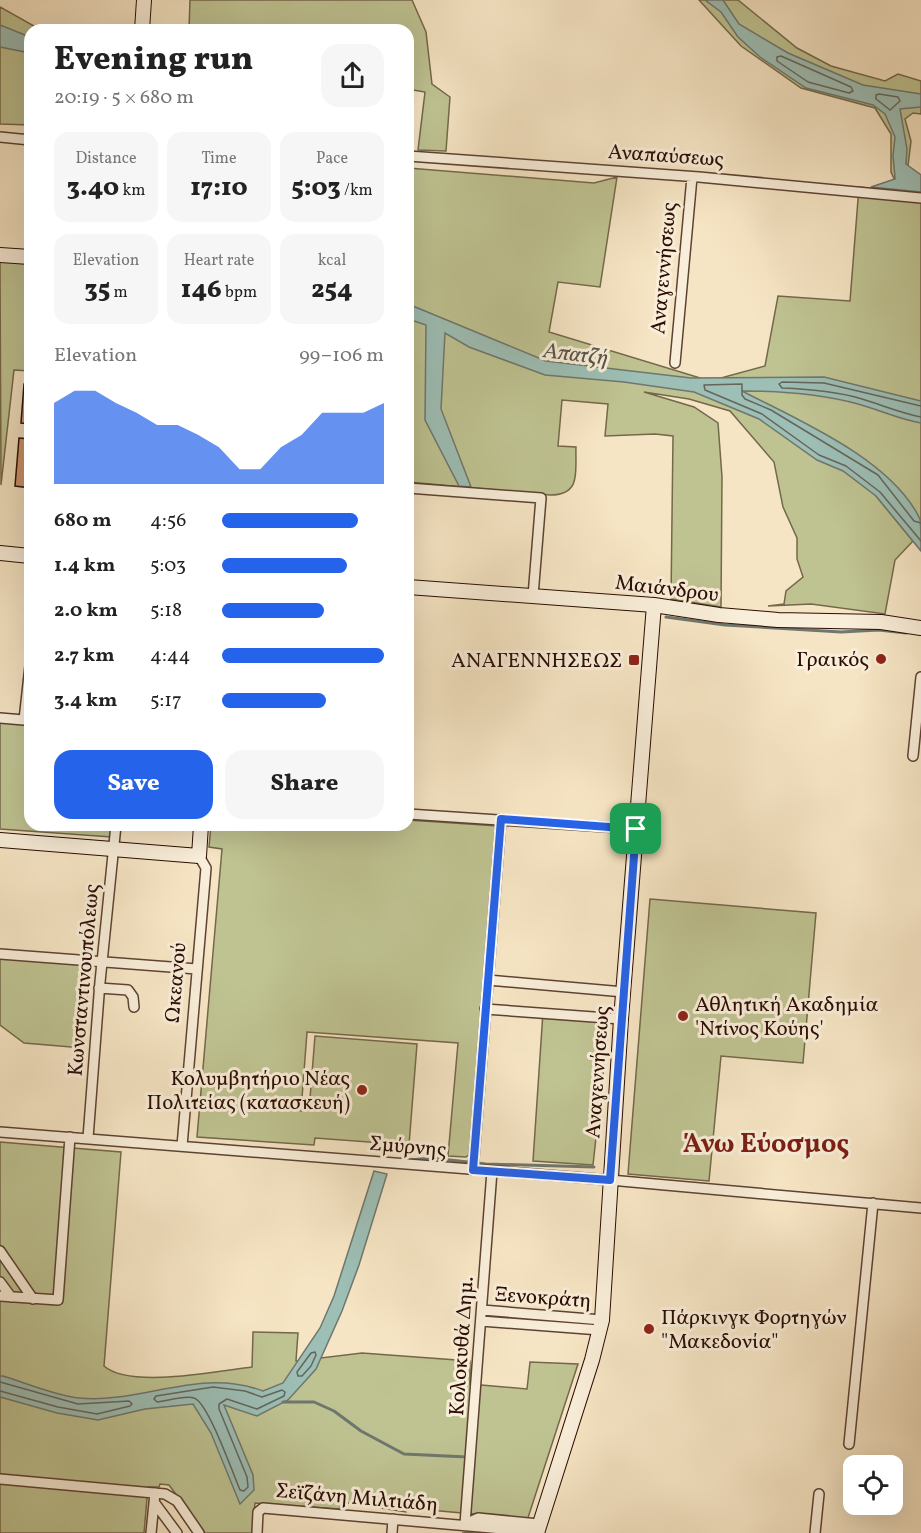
<!DOCTYPE html>
<html lang="en">
<head>
<meta charset="utf-8">
<style>
	body { margin:0; font-family:Vollkorn,serif; background:#f6f6f6; color:#222; height:100vh; display:flex; flex-direction:column; font-size:22px; white-space:nowrap }
	* { box-sizing:border-box; margin:0 }
	p { font-size:20px; color:#767676 }
	.icon { flex:none; width:33px; height:33px; fill:none; stroke:currentColor; stroke-width:2; stroke-linecap:round; stroke-linejoin:round }
	.map { position:relative; flex:1; overflow:hidden }
	.details { position:absolute; left:24px; top:24px; width:390px; height:807px; display:flex; flex-direction:column; background:#fff; border-radius:18px; box-shadow:0 6px 24px #0002 }
	.details>* { flex:none }
	.buttons { position:absolute; left:843px; top:1455px; display:grid; gap:12px }
	.buttons a { display:grid; place-items:center; width:60px; height:60px; border-radius:12px; background:#fff; box-shadow:0 6px 24px #0002; font-size:30px }
	.pin { position:absolute; display:grid; place-items:center; width:51px; height:51px; color:#fff; margin:-26px; border-radius:12px; box-shadow:0 3px 9px #0006 }
	.round { display:grid; place-items:center; flex:none; width:63px; height:63px; border-radius:18px; background:#f6f6f6 }
	.headline { display:flex; align-items:center; justify-content:space-between; height:102px; padding:0 30px }
	h1 { font-size:33px; font-weight:800; line-height:45px }
	.stats { display:grid; grid-template-columns:repeat(3,1fr); gap:9px; height:102px; padding:6px 30px }
	.stats div { display:grid; align-content:center; border-radius:15px; background:#f6f6f6; text-align:center }
	.stats b { font-size:26px; font-weight:800 }
	.stats small { font-size:16px; font-weight:400 }
	.stats p { font-size:16px }
	.chart { height:168px; padding:12px 30px }
	.chart p { display:flex; justify-content:space-between }
	.chart svg { width:100%; height:108px; margin-top:6px; fill:#2563eb; opacity:.7 }
	.primary-button { display:flex; gap:12px; margin-top:auto; padding:12px 30px }
	.primary-button a { flex:1; height:69px; border-radius:18px; background:#2563eb; color:#fff; font-size:24px; font-weight:800; line-height:69px; text-align:center }
	.primary-button a+a { background:#f6f6f6; color:#222 }
	ul { padding:0 30px; list-style:none; font-size:20px }
	li { display:grid; grid-template-columns:96px 72px 1fr; align-items:center; height:45px }
	li i { height:15px; border-radius:8px; background:#2563eb }
	.map>svg:first-child { display:block }
	.green { fill:#bfc392; stroke:#74684a; stroke-width:1.5 }
	.water { fill:#9dbfb6; stroke:#6f776e; stroke-width:1.5 }
	.lines { fill:none; stroke-linecap:round; stroke-linejoin:round }
	.shore { stroke:#64665c; stroke-width:1.5 }
	.stream { stroke:#6f776e; stroke-width:3 }
	.building { fill:#d2986f; stroke:#2a0c03; stroke-width:1.5 }
	.street-casing { stroke:#5d4233; stroke-width:12 }
	.secondary-casing { stroke:#2a0c03; stroke-width:16 }
	.street { stroke:#f9eed9; stroke-width:9 }
	.secondary { stroke:#f9eed9; stroke-width:14 }
	.route-casing { stroke:#fff; stroke-width:12 }
	.route { stroke:#2563eb; stroke-width:8 }
	.poi-dot { fill:#8f2418; stroke:#f9eed9; stroke-width:2 }
	.labels { text-anchor:middle; stroke-width:6; stroke-linejoin:round; paint-order:stroke }
	.street-label { font-size:21px; fill:#2a0c03; stroke:#f9eed9 }
	.poi-label { font-size:21px; fill:#2a0c03; stroke:#f9eed9; text-anchor:end }
	.water-label { font-size:22px; font-style:italic; fill:#58544b; stroke:#f9eed9 }
	.district-label { font-size:27px; font-weight:bold; fill:#7a1f14; stroke:#f9eed9 }
</style>
</head>
<body>
<div class="map">
<svg width="921" height="1533" viewBox="0 0 921 1533">
	<rect width="100%" height="100%" fill="#f6e5c4"/>
	<filter id="stains"><feTurbulence type="fractalNoise" baseFrequency=".00333" numOctaves="4"/><feColorMatrix values="0 0 0 0 .2 0 0 0 0 .09 0 0 0 0 .02 0 0 0 .5 -.17"/></filter>
	<radialGradient id="worn" r=".72"><stop offset=".6" stop-color="#630" stop-opacity="0"/><stop offset="1" stop-color="#630" stop-opacity=".3"/></radialGradient>
	<path class="green" d="M190 0H412L426 32 432 84 450 97 446 151 418 150 425 92 408 89V30H189Z
		M699 0H738L797 48 831 66 885 81 898 74 921 81V114L913 113 905 119 911 141 908 166 912 176 897 185 891 172V134L875 108 801 88 741 46Z
		M0 7 41 30H30V125L0 124Z
		M408 168 594 183 617 177 600 287 558 282 549 332 710 381 765 366 778 296 850 301 859 187 921 193V523L876 496 913 541 895 560 885 614 811 604 768 606 784 604 786 591 803 577 797 559V538L783 507 774 462 730 411 689 399 644 392 694 407 718 423 722 477 721 607 671 599 673 436 655 434 605 436 608 404 562 400 558 446 576 447C575 471 582 495 550 495L408 482Z
		M0 260 30 263V371L14 370 1 485Z
		M0 721 30 724V825H111V837L0 829Z
		M408 820 498 826 471 1153 466 1157 448 1156 458 1043 307 1032 301 1111H309L315 1036 417 1044 409 1145 315 1138 314 1145 197 1137 222 849 209 847 211 825H408Z
		M650 899 816 913 803 1063 721 1056 709 1181 628 1174Z
		M0 954 90 961 83 1048 24 1043 0 1025Z
		M543 1012 609 1018 593 1165 533 1161Z
		M0 1142 121 1152 104 1366C130 1389 218 1371 252 1367L253 1332 298 1333 296 1361 362 1353 470 1361V1384L527 1389 530 1362 578 1364 523 1533H462L472 1532 473 1514 407 1508 406 1512 342 1502 339 1509 255 1503 252 1533H205L169 1485 160 1484 159 1487H148L144 1533H0Z"/>
	<path class="water" d="M705 0H723L739 24 788 53 863 85 921 94V107L900 109 907 149 906 164 921 175V192L871 187 895 179V177L893 156 895 137 885 114 873 105 806 88 760 57 738 37 721 12Z
		M0 25 30 37V53L0 47Z
		M408 304 546 361 691 378 824 377 921 401V423C898 419 880 410 858 404 821 394 780 391 742 391 798 420 891 459 920 519 921 527 921 542 921 551L876 496 843 471 817 460 759 419 694 392 624 382 545 375 469 347 445 333 441 409 471 487 459 486 425 420 426 325 408 319Z
		M374 1171 387 1174 359 1265 342 1311 316 1369 288 1400 257 1416 224 1405 253 1475 254 1490 240 1504 211 1433 193 1404 145 1409 98 1420 57 1413 0 1397V1376H3C26 1383 56 1396 79 1398 142 1404 199 1367 263 1391L283 1383 320 1328 334 1296Z"/>
	<g class="lines">
		<path class="shore" d="M781 56 851 87 853 91 849 93 808 82 777 61V57Z
			M879 94 898 97 900 101 890 110 876 99V95Z
			M921 406 824 383 782 382 779 384 782 388C809 389 836 391 862 399 882 405 900 413 921 417
			M921 523 914 521 878 475 771 410 745 399 742 395V384L704 385 705 390 762 414 819 455 846 466 880 492 921 541
			M315 1352 316 1355 311 1366 302 1376H298L297 1372 311 1353Z
			M0 1382 78 1404 129 1401 132 1404 130 1406 97 1414 58 1407 0 1391
			M213 1387 245 1391 262 1397 282 1390 285 1392 284 1396 257 1409 227 1399 219 1404V1409L247 1477 248 1487 244 1491 240 1490C233 1474 208 1402 194 1398 185 1395 167 1401 157 1402L154 1399 156 1396Z"/>
		<path class="stream" d="M666 617 725 625 841 632 879 630 906 633
			M410 1160 432 1158 486 1164 594 1167
			M283 1402H314L334 1411 361 1431 404 1454 467 1457"/>
	</g>
	<path class="building" d="M24 384 30 385V424L21 423Z
		M19 438 30 439V488L15 486Z"/>
	<g class="lines">
		<g class="street-casing">
			<path id="street" d="M0 137 30 140
				M408 156 699 177 921 198
				M675 363 692 177
				M408 488 541 498 533 596
				M0 718 24 720 30 666
				M913 756 921 677
				M408 814 636 829
				M0 954 197 969
				M488 980 624 992
				M99 988 128 990 133 997 134 1007
				M485 1009 621 1019
				M0 1132 610 1180 921 1208
				M88 1138 100 982 116 825
				M182 1146 206 868 199 856
				M473 1170 501 819
				M0 1251 33 1299
				M0 1282 11 1297
				M0 1296 58 1300 70 1137
				M482 1310 602 1320
				M481 1321 600 1330
				M849 1444 873 1203
				M0 1479 165 1494 177 1501 199 1533
				M154 1502 177 1533
				M465 1524 492 1171
				M465 1524 478 1518 539 1524
				M151 1533 155 1493
				M257 1533 258 1512 263 1508 537 1532
				M392 1533 393 1519
				M815 1533 819 1494"/>
		</g>
		<g class="secondary-casing">
			<path id="secondary" d="M142 30 144 0
				M0 255 30 257
				M0 553 30 556
				M408 587 654 605 719 615 778 620 881 622 921 628
				M0 840 199 856 201 825
				M537 1533 592 1360 602 1320 621 1019 654 605"/>
		</g>
		<use href="#street" class="street"/>
		<use href="#secondary" class="secondary"/>
	</g>
	<g class="lines">
		<g class="route-casing">
			<path id="route" d="M501 819 636 829 610 1180 473 1170Z"/>
		</g>
		<use href="#route" class="route"/>
	</g>
	<g class="poi-dot">
		<circle cx="881" cy="659" r="6"/>
		<rect x="628" y="654" width="12" height="12" rx="3"/>
		<circle cx="683" cy="1016" r="6"/>
		<circle cx="362" cy="1090" r="6"/>
		<circle cx="649" cy="1329" r="6"/>
	</g>
	<g class="labels">
		<g class="street-label">
			<text transform="translate(666 155) rotate(4)" y="7">Αναπαύσεως</text>
			<text transform="translate(663 268) rotate(-85)" y="7">Αναγεννήσεως</text>
			<text transform="translate(667 588) rotate(7)" y="7">Μαιάνδρου</text>
			<text transform="translate(83 980) rotate(-85)" y="7">Κωνσταντινουπόλεως</text>
			<text transform="translate(175 983) rotate(-85)" y="7">Ωκεανού</text>
			<text transform="translate(597 1072) rotate(-86)" y="7">Αναγεννήσεως</text>
			<text transform="translate(408 1146) rotate(5)" y="7">Σμύρνης</text>
			<text transform="translate(543 1297) rotate(4)" y="7">Ξενοκράτη</text>
			<text transform="translate(461 1346) rotate(-86)" y="7">Κολοκυθά Δημ.</text>
			<text transform="translate(357 1497) rotate(5)" y="7">Σεϊζάνη Μιλτιάδη</text>
		</g>
		<g class="poi-label">
			<text x="869" y="666">Γραικός</text>
			<text x="622" y="667">ΑΝΑΓΕΝΝΗΣΕΩΣ</text>
			<text x="695" y="1011" text-anchor="start">Αθλητική Ακαδημία<tspan x="695" dy="24">'Ντίνος Κούης'</tspan></text>
			<text x="350" y="1085">Κολυμβητήριο Νέας<tspan x="350" dy="24">Πολιτείας (κατασκευή)</tspan></text>
			<text x="661" y="1324" text-anchor="start">Πάρκινγκ Φορτηγών<tspan x="661" dy="24">"Μακεδονία"</tspan></text>
		</g>
		<g class="water-label">
			<text transform="translate(576 353) rotate(7)" y="8">Απατζή</text>
		</g>
		<g class="district-label">
			<text x="766" y="1152">Άνω Εύοσμος</text>
		</g>
	</g>
	<rect width="100%" height="100%" filter="url(#stains)"/>
	<rect width="100%" height="100%" fill="url(#worn)"/>
</svg>
<div class="buttons">
<a><svg class="icon" aria-label="locate" viewBox="0 0 24 24"><circle cx="12" cy="12" r="6"/><path d="M12 2v4M12 18v4M2 12h4M18 12h4"/></svg></a>
</div>
<div class="pin" style="left:636px;top:829px;background:#1e9e55"><svg class="icon" aria-label="arrive" viewBox="0 0 24 24"><path d="M6 21V4h12l-3 4 3 4H6"/></svg></div>
<section class="details">
<div class="headline"><div><h1>Evening run</h1><p>20:19 · 5 × 680 m</p></div><a class="round"><svg class="icon" aria-label="share" viewBox="0 0 24 24"><path d="M12 15V3M7 8l5-5 5 5M5 13v7h14v-7"/></svg></a></div>
<div class="stats">
<div><p>Distance</p><b>3.40<small> km</small></b></div>
<div><p>Time</p><b>17:10</b></div>
<div><p>Pace</p><b>5:03<small> /km</small></b></div>
</div>
<div class="stats">
<div><p>Elevation</p><b>35<small> m</small></b></div>
<div><p>Heart rate</p><b>146<small> bpm</small></b></div>
<div><p>kcal</p><b>254</b></div>
</div>
<div class="chart"><p><span>Elevation</span>99–106 m</p>
<svg viewBox="0 0 160 44" preserveAspectRatio="none"><path d="M0 44V11L10 6L20 6L30 11L40 15L50 20L60 20L70 24L80 29L90 38L100 38L110 29L120 24L130 15L140 15L150 15L160 11V44z"/></svg>
</div>
<ul>
<li><b>680 m</b>4:56<i style="width:84%"></i></li>
<li><b>1.4 km</b>5:03<i style="width:77%"></i></li>
<li><b>2.0 km</b>5:18<i style="width:63%"></i></li>
<li><b>2.7 km</b>4:44<i style="width:100%"></i></li>
<li><b>3.4 km</b>5:17<i style="width:64%"></i></li>
</ul>
<div class="primary-button"><a>Save</a><a>Share</a></div>
</section>
</div>
</body>
</html>
